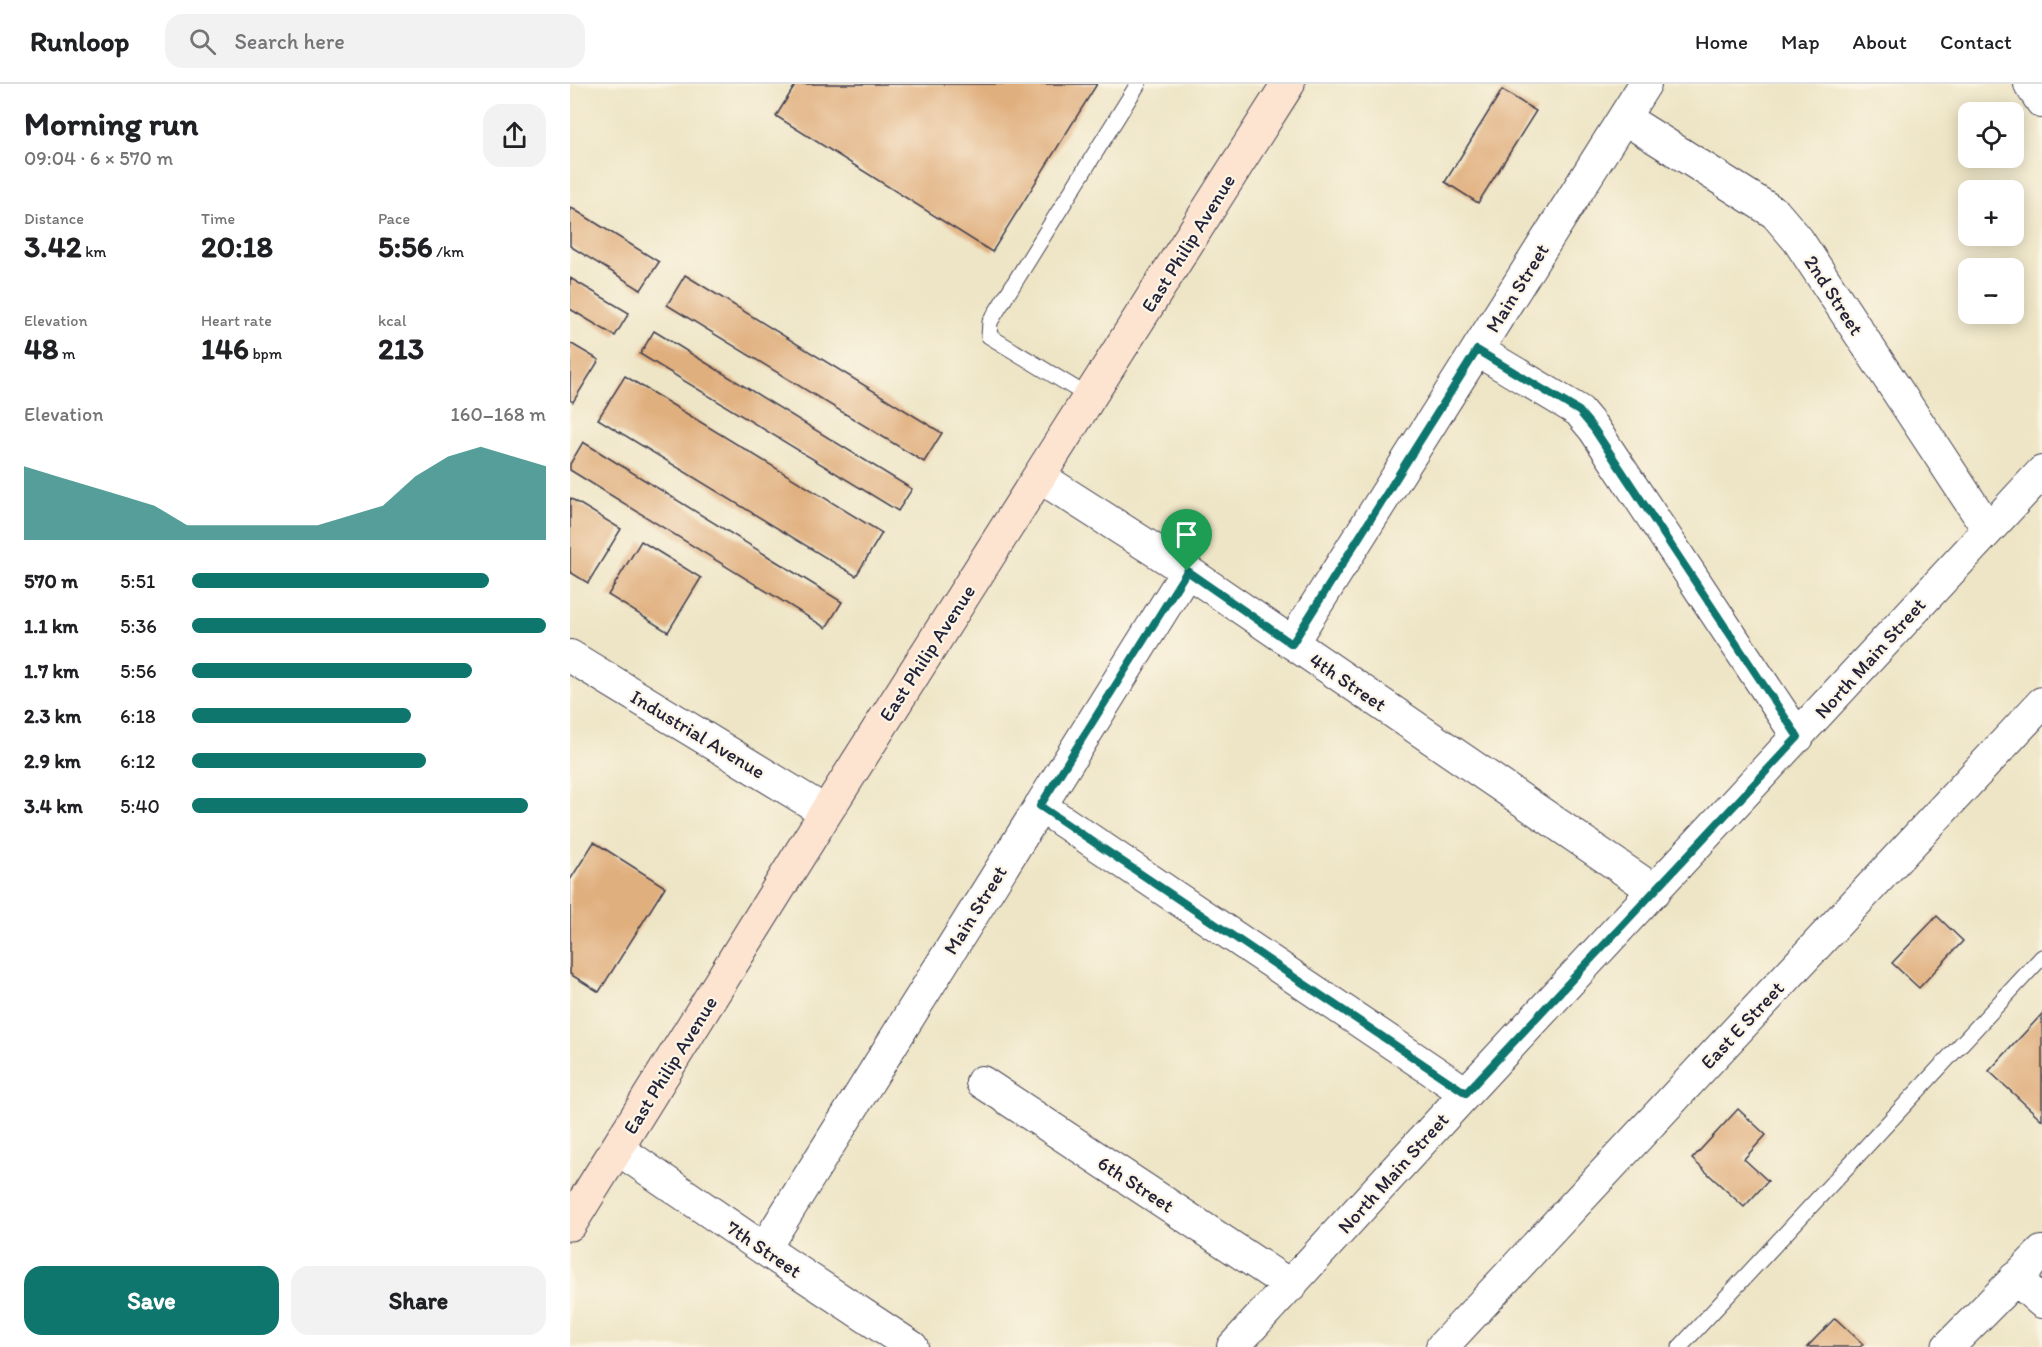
<!DOCTYPE html>
<html lang="en">
<head>
<meta charset="utf-8">
<style>
	body { margin:0; font-family:Itim,sans-serif; background:#f2f2f2; color:#202124; height:100vh; display:flex; flex-direction:column; font-size:22px; white-space:nowrap }
	* { box-sizing:border-box; margin:0 }
	p { font-size:20px; color:#757577 }
	.icon { flex:none; width:33px; height:33px; fill:none; stroke:currentColor; stroke-width:2; stroke-linecap:round; stroke-linejoin:round }
	.map { position:relative; flex:1; overflow:hidden }
	.side { display:flex; flex-direction:column; background:#fff; width:570px }
	.side>* { flex:none }
	.tools { position:absolute; left:1388px; top:18px; display:grid; gap:12px }
	.tools a { display:grid; place-items:center; width:66px; height:66px; border-radius:12px; background:#fff; box-shadow:0 3px 15px #0003; font-size:30px }
	.pin { position:absolute; display:grid; place-items:center; width:51px; height:51px; color:#fff; margin:-62px -26px; border-radius:50% 50% 50% 0; rotate:-45deg; box-shadow:0 0 6px #0007 }
	.pin .icon { rotate:45deg }
	.round { display:grid; place-items:center; flex:none; width:63px; height:63px; border-radius:18px; background:#f2f2f2 }
	.head { display:flex; align-items:center; justify-content:space-between; height:102px; padding:0 24px }
	h1 { font-size:33px; font-weight:700; line-height:45px }
	.figures { display:grid; grid-template-columns:repeat(3,1fr); gap:9px; height:102px; padding:6px 24px }
	.figures div { display:grid; align-content:center }
	.figures b { font-size:30px; font-weight:700 }
	.figures small { font-size:16px; font-weight:400 }
	.figures p { font-size:16px }
	.chart { height:168px; padding:12px 24px }
	.chart p { display:flex; justify-content:space-between }
	.chart svg { width:100%; height:108px; margin-top:6px; fill:#0f766e; opacity:.7 }
	.primary-button { display:flex; gap:12px; margin-top:auto; padding:12px 24px }
	.primary-button a { flex:1; height:69px; border-radius:18px; background:#0f766e; color:#fff; font-size:24px; font-weight:700; line-height:69px; text-align:center }
	.primary-button a+a { background:#f2f2f2; color:#202124 }
	ul { padding:0 24px; list-style:none; font-size:20px }
	li { display:grid; grid-template-columns:96px 72px 1fr; align-items:center; height:45px }
	li i { height:15px; border-radius:8px; background:#0f766e }
	header { display:flex; align-items:center; gap:36px; box-sizing:border-box; height:84px; padding:0 30px; background:#fff; border-bottom:2px solid #e0e0e0 }
	header strong { font-size:28px }
	nav { display:flex; gap:33px; margin-inline-start:auto; font-size:21px }
	.search { width:420px; height:54px; background:#f2f2f2; display:flex; align-items:center; gap:15px; box-sizing:border-box; padding:0 21px; border-radius:18px; color:#757577; font-size:22px }
	main { display:flex; flex:1; min-height:0 }
	.map>svg:first-child { display:block }
	.building { fill:#e0af7e }
	.lines { fill:none; stroke-linecap:round; stroke-linejoin:round }
	.lane-casing { stroke:#413f50; stroke-width:17 }
	.street-casing { stroke:#413f50; stroke-width:34 }
	.secondary-casing { stroke:#413f50; stroke-width:35 }
	.lane { stroke:#fff; stroke-width:15 }
	.street { stroke:#fff; stroke-width:32 }
	.secondary { stroke:#fde4d1; stroke-width:33 }
	.route-casing { stroke:#fff; stroke-width:12 }
	.route { stroke:#0f766e; stroke-width:8 }
	.labels { text-anchor:middle; stroke-width:4.5; stroke-linejoin:round; paint-order:stroke }
	.street-label { font-size:20px; fill:#22223b; stroke:#fcf5e5 }
</style>
</head>
<body>
<header>
<strong>Runloop</strong>
<div class="search"><svg class="icon" aria-label="search" viewBox="0 0 24 24"><circle cx="10" cy="10" r="6"/><path d="M15 15l6 6"/></svg>Search here</div>
<nav><a>Home</a><a>Map</a><a>About</a><a>Contact</a></nav>
</header>
<main>
<section class="side">
<div class="head"><div><h1>Morning run</h1><p>09:04 · 6 × 570 m</p></div><a class="round"><svg class="icon" aria-label="share" viewBox="0 0 24 24"><path d="M12 15V3M7 8l5-5 5 5M5 13v7h14v-7"/></svg></a></div>
<div class="figures">
<div><p>Distance</p><b>3.42<small> km</small></b></div>
<div><p>Time</p><b>20:18</b></div>
<div><p>Pace</p><b>5:56<small> /km</small></b></div>
</div>
<div class="figures">
<div><p>Elevation</p><b>48<small> m</small></b></div>
<div><p>Heart rate</p><b>146<small> bpm</small></b></div>
<div><p>kcal</p><b>213</b></div>
</div>
<div class="chart"><p><span>Elevation</span>160–168 m</p>
<svg viewBox="0 0 160 44" preserveAspectRatio="none"><path d="M0 44V14L10 18L20 22L30 26L40 30L50 38L60 38L70 38L80 38L90 38L100 34L110 30L120 18L130 10L140 6L150 10L160 14V44z"/></svg>
</div>
<ul>
<li><b>570 m</b>5:51<i style="width:84%"></i></li>
<li><b>1.1 km</b>5:36<i style="width:100%"></i></li>
<li><b>1.7 km</b>5:56<i style="width:79%"></i></li>
<li><b>2.3 km</b>6:18<i style="width:62%"></i></li>
<li><b>2.9 km</b>6:12<i style="width:66%"></i></li>
<li><b>3.4 km</b>5:40<i style="width:95%"></i></li>
</ul>
<div class="primary-button"><a>Save</a><a>Share</a></div>
</section>
<div class="map">
<svg width="1472" height="1263" viewBox="0 0 1472 1263">
	<rect width="100%" height="100%" fill="#fcf5e5"/>
	<filter id="ink" filterUnits="userSpaceOnUse"><feTurbulence type="fractalNoise" baseFrequency=".0167" numOctaves="2"/><feDisplacementMap in="SourceGraphic" scale="12" xChannelSelector="R" yChannelSelector="G"/><feConvolveMatrix kernelMatrix="1 2 1 2 8 2 1 2 1" color-interpolation-filters="sRGB"/></filter>
	<filter id="wash" filterUnits="userSpaceOnUse"><feTurbulence type="fractalNoise" baseFrequency=".008" numOctaves="4" result="noise"/><feDisplacementMap in="SourceGraphic" scale="24" xChannelSelector="R" yChannelSelector="G"/><feGaussianBlur stdDeviation="1.35" result="paint"/><feColorMatrix in="noise" values="0 0 0 0 0 0 0 0 0 0 0 0 0 0 0 0 0 1.4 0 .05"/><feComposite in="paint" operator="in"/></filter>
	<g filter="url(#wash)">
		<rect width="100%" height="100%" fill="#eee5c6"/>
		<g id="blocks">
			<path class="building" d="M226 0H527L422 168 206 32Z
				M932 6 966 27 908 119 875 98Z
				M0 123 89 178 71 206 0 162Z
				M115 191 372 349 354 378 97 221Z
				M0 194 59 229 45 252 0 225Z
				M84 247 342 405 328 427 70 270Z
				M0 259 29 276 3 318 0 316Z
				M55 292 312 449 286 492 28 335Z
				M13 358 272 518 256 544 0 386V380Z
				M0 414 51 445 18 499 0 488Z
				M71 457 131 494 98 548 38 511Z
				M24 758 95 803 29 908 0 890V796Z
				M1367 832 1393 857 1349 904 1322 879Z
				M1472 930V1036L1419 987Z
				M1168 1025 1196 1051 1174 1075 1198 1097 1174 1123 1122 1075Z
				M1265 1234 1293 1260 1290 1263H1237Z"/>
		</g>
	</g>
	<g filter="url(#ink)">
		<use href="#blocks" fill-opacity="0" stroke="#413f50" stroke-width="1.5"/>
		<g class="lines">
			<g class="lane-casing">
				<path id="lane" d="M521 314 419 252 420 238 568 0
					M1110 1263 1472 873"/>
			</g>
			<g class="street-casing">
				<path id="street" d="M1460 0 1472 18
					M1054 34 1205 129 1228 156 1418 445
					M907 266 1009 327 1024 345 1228 653
					M470 393 617 487 1085 807
					M722 559 1075 0
					M0 572 256 728
					M470 722 896 1009
					M412 998 721 1202
					M48 1065 194 1165 342 1263
					M194 1165 617 487
					M1445 1194 1472 1218
					M663 1263 896 1009 1472 388
					M872 1263 1472 619
					M1378 1263 1472 1168"/>
			</g>
			<g class="secondary-casing">
				<path id="secondary" d="M0 1140 256 728 718 0"/>
			</g>
			<use href="#lane" class="lane"/>
			<use href="#street" class="street"/>
			<use href="#secondary" class="secondary"/>
		</g>
	</g>
	<g class="lines" filter="url(#ink)">
		<g class="route-casing">
			<path id="route" d="M907 266 1009 327 1024 345 1228 653 896 1009 470 722 617 487 722 560Z"/>
		</g>
		<use href="#route" class="route"/>
	</g>
	<g class="labels">
		<g class="street-label">
			<text transform="translate(618 159) rotate(-58)" y="7">East Philip Avenue</text>
			<text transform="translate(947 204) rotate(-58)" y="7">Main Street</text>
			<text transform="translate(1264 211) rotate(57)" y="7">2nd Street</text>
			<text transform="translate(357 569) rotate(-57)" y="7">East Philip Avenue</text>
			<text transform="translate(1300 574) rotate(-48)" y="7">North Main Street</text>
			<text transform="translate(778 598) rotate(34)" y="7">4th Street</text>
			<text transform="translate(128 650) rotate(31)" y="7">Industrial Avenue</text>
			<text transform="translate(405 826) rotate(-58)" y="7">Main Street</text>
			<text transform="translate(1172 941) rotate(-47)" y="7">East E Street</text>
			<text transform="translate(100 981) rotate(-58)" y="7">East Philip Avenue</text>
			<text transform="translate(823 1089) rotate(-48)" y="7">North Main Street</text>
			<text transform="translate(566 1100) rotate(33)" y="7">6th Street</text>
			<text transform="translate(194 1165) rotate(34)" y="7">7th Street</text>
		</g>
	</g>
</svg>
<div class="tools">
<a><svg class="icon" aria-label="locate" viewBox="0 0 24 24"><circle cx="12" cy="12" r="6"/><path d="M12 2v4M12 18v4M2 12h4M18 12h4"/></svg></a>
<a>+</a>
<a>−</a>
</div>
<div class="pin" style="left:617px;top:487px;background:#1e9e55"><svg class="icon" aria-label="arrive" viewBox="0 0 24 24"><path d="M6 21V4h12l-3 4 3 4H6"/></svg></div>
</div>
</main>
</body>
</html>
